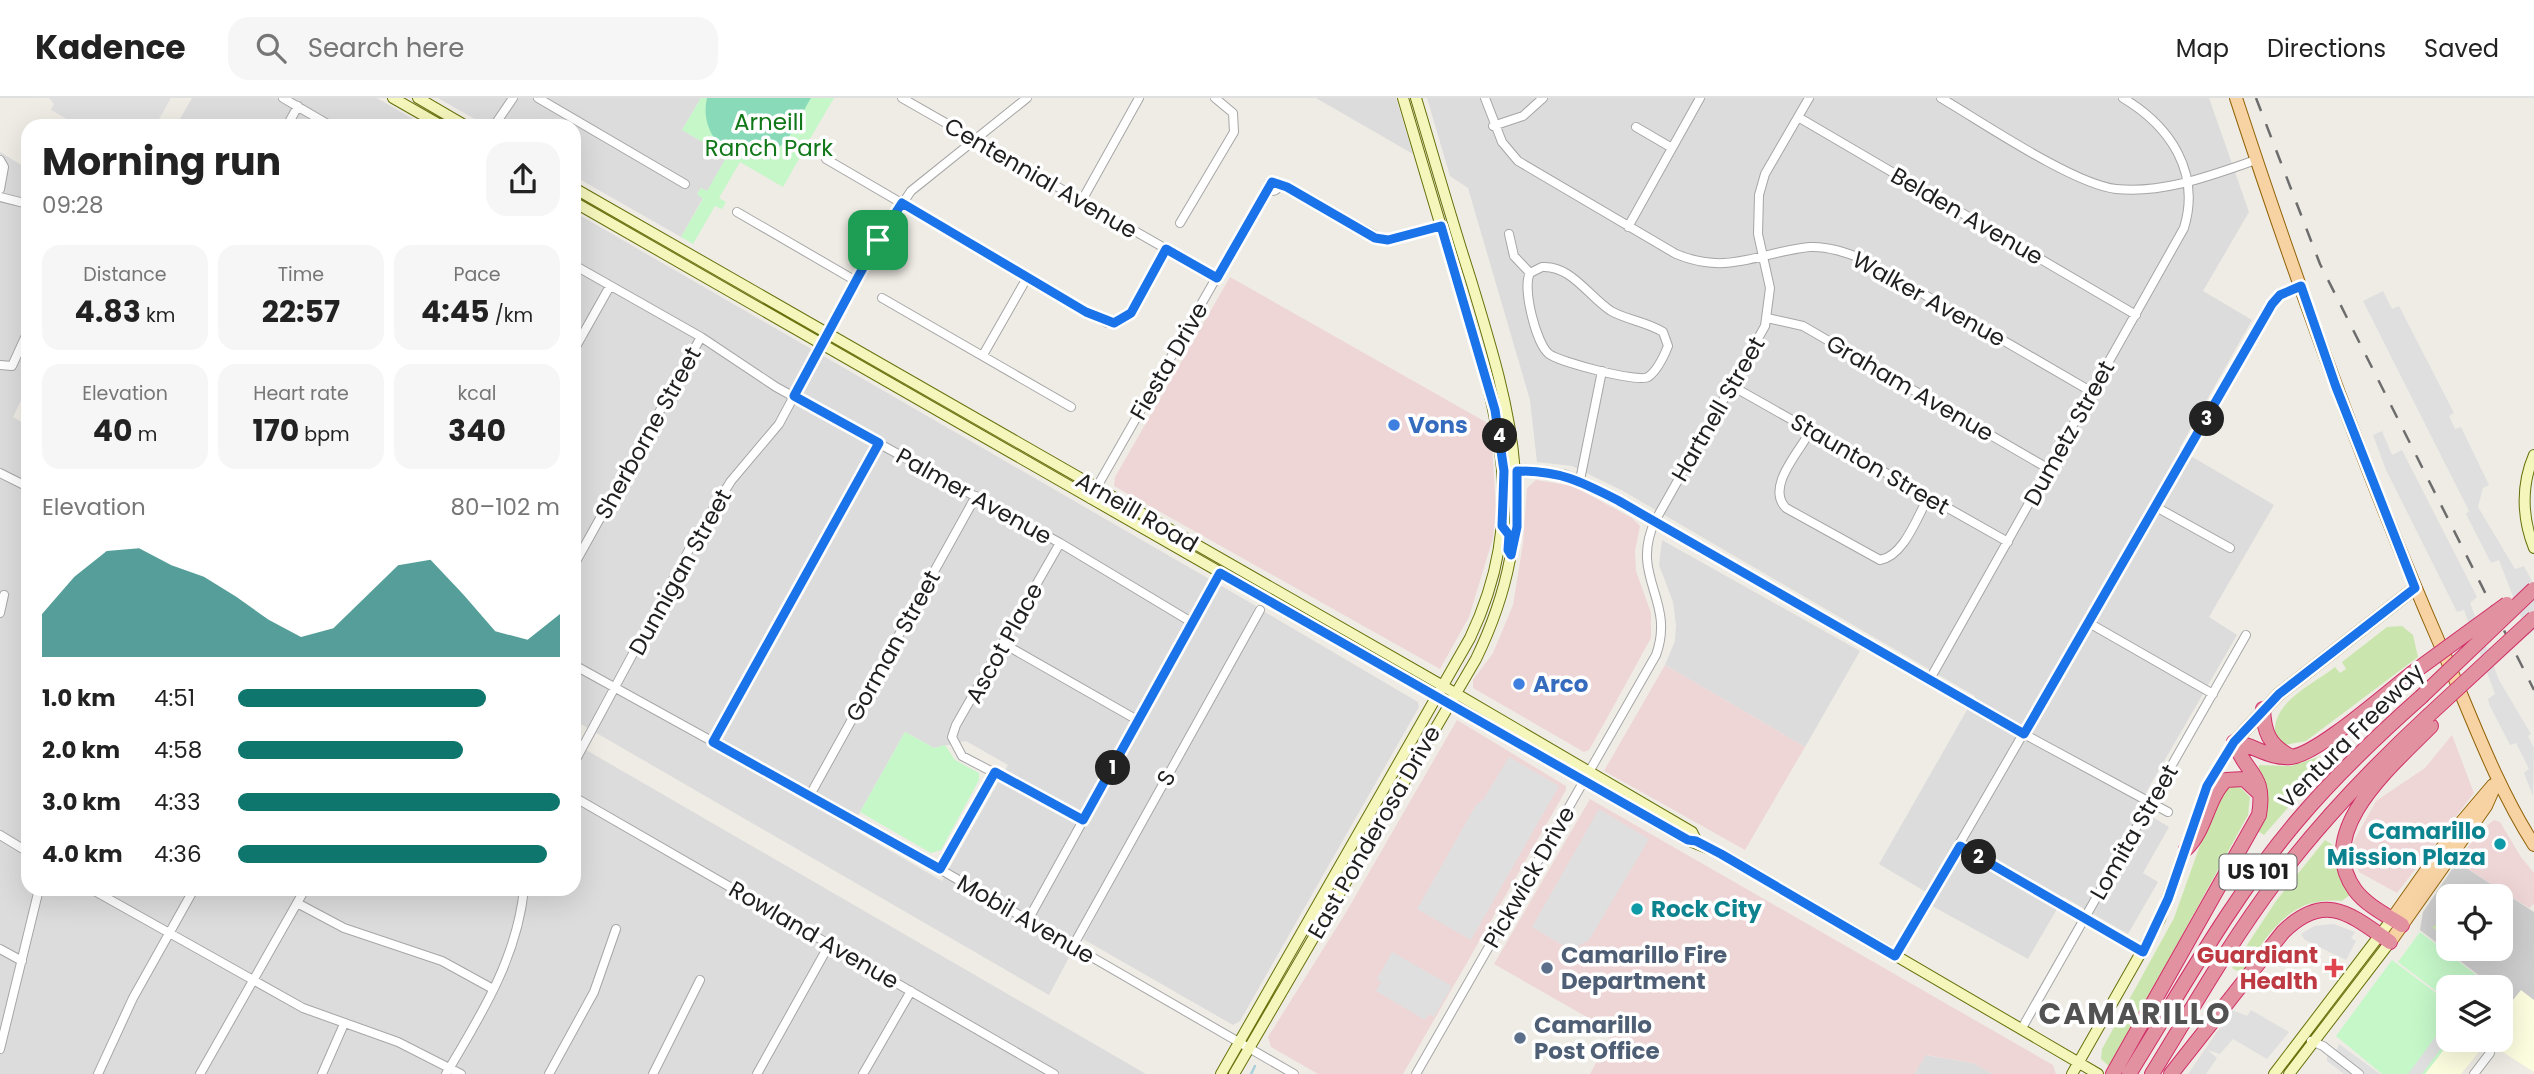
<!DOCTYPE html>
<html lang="en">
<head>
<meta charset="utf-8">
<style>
	body { margin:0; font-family:Poppins,sans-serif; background:#f6f6f6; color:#222; height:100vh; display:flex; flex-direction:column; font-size:26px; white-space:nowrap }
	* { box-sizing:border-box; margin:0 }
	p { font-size:23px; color:#767676 }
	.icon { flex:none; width:38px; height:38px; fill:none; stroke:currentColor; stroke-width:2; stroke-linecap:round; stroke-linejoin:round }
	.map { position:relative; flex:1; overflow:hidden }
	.panel { position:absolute; left:21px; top:21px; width:560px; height:777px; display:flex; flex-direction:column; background:#fff; border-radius:21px; box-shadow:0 7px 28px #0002 }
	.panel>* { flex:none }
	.buttons { position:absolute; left:2436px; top:786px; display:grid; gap:14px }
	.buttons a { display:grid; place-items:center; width:77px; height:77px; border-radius:14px; background:#fff; box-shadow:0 7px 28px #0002; font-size:35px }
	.pin { position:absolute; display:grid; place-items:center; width:60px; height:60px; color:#fff; margin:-30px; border-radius:14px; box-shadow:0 4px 10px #0006 }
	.km { position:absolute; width:35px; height:35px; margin:-18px; border-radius:50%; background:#222; color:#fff; font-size:19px; line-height:35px; text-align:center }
	.round { display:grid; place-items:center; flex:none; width:74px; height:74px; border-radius:21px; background:#f6f6f6 }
	.overview { display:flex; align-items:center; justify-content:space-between; height:119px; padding:0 21px }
	h1 { font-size:38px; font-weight:700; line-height:52px }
	.figures { display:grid; grid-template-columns:repeat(3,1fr); gap:10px; height:119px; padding:7px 21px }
	.figures div { display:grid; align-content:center; border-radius:18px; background:#f6f6f6; text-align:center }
	.figures b { font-size:30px; font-weight:700 }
	.figures small { font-size:19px; font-weight:400 }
	.figures p { font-size:19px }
	.chart { height:196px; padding:14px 21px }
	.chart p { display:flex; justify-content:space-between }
	.chart svg { width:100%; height:126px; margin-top:7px; fill:#0f766e; opacity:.7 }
	ul { padding:0 21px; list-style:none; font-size:23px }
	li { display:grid; grid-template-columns:112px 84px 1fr; align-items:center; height:52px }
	li i { height:18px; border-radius:9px; background:#0f766e }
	header { display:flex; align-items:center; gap:42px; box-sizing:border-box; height:98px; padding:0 35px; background:#fff; border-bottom:2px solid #e0e0e0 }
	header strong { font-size:33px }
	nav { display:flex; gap:38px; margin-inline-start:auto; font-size:24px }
	.search { width:490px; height:63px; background:#f6f6f6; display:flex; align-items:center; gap:18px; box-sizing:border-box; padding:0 24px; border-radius:21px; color:#767676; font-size:26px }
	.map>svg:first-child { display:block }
	.residential { fill:#dddcdc; fill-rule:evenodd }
	.commercial { fill:#efd6d6 }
	.education { fill:#fdfde0 }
	.religious { fill:#cdcdcd; fill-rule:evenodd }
	.grass { fill:#cae6ae }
	.park { fill:#c5f7c9 }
	.pitch { fill:#88dab9 }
	.parking { fill:#dfdfdf }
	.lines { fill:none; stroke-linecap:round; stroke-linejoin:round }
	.stream { stroke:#a8cfda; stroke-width:2.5 }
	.street-casing { stroke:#a6a6a6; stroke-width:10 }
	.secondary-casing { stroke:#67710b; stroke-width:12 }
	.primary-casing { stroke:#916308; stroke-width:14 }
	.highway-casing { stroke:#d12e67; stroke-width:16 }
	.street { stroke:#fff; stroke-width:8 }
	.secondary { stroke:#f4f6bc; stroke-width:10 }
	.primary { stroke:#f7d2a3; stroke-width:12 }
	.highway { stroke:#e291a1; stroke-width:14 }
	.rail { stroke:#6d6d6d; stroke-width:2.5; stroke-dasharray:14 14; stroke-linecap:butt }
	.highway-bridge-casing { stroke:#d12e67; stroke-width:16; stroke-linecap:butt }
	.highway-bridge { stroke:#e291a1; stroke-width:14 }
	.route-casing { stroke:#fff; stroke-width:14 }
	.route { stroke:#1a73e8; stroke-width:9 }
	.shop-dot { fill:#3f7fe0; stroke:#fff; stroke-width:2.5 }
	.culture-dot { fill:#0f9aa8; stroke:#fff; stroke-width:2.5 }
	.service-dot { fill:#5c6f8a; stroke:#fff; stroke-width:2.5 }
	.health-dot { fill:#e0444e; stroke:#fff; stroke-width:2.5 }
	.labels { text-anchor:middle; stroke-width:7; stroke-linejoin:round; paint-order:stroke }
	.shield { fill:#fff; stroke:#626262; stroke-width:2 }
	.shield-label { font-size:21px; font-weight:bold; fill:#1f1f1f }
	.park-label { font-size:23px; fill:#117819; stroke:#fff }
	.street-label { font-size:23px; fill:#1f1f1f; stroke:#fff }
	.shop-label { font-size:23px; font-weight:bold; fill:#366cbe; stroke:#fff; text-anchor:start }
	.culture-label { font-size:23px; font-weight:bold; fill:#0d838f; stroke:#fff; text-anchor:end }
	.service-label { font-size:23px; font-weight:bold; fill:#4e5e75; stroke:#fff; text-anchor:start }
	.health-label { font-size:23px; font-weight:bold; fill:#be3a42; stroke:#fff; text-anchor:end }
	.district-label { font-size:30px; font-weight:bold; letter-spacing:2px; fill:#525252; stroke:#fff }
</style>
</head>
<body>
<header>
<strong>Kadence</strong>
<div class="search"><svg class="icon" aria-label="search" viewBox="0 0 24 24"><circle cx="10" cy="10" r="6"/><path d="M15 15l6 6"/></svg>Search here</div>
<nav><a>Map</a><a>Directions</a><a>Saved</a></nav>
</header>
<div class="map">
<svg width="2534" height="976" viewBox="0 0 2534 976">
	<rect width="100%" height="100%" fill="#efece5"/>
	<path class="residential" d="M192 0H377L425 28H176Z
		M438 0H701L682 32 728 58 707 93 701 90 697 96 703 100 681 139 574 78V28H487Z
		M1316 0H1396L1413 56Z
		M1427 0H2209L2249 114 2203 193 2252 222 2179 351 2274 407 2209 519 2237 537 2137 710 2169 729 2143 775 2158 784 2128 836 2064 799 2028 861 1927 805 1931 797 1879 766 1975 598 1623 393 1572 368 1537 364 1530 302 1468 90 1450 78Z
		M0 54 28 71V288L13 319 28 328V791H574V645L1146 976H0Z
		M574 114 1256 508 1049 897 574 622ZM905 634 934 650 966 643 1008 667 942 783 851 730Z
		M1662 442 1860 553 1805 649 1665 567 1675 543 1676 527 1673 504 1659 467Z
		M1263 513 1418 604 1419 609 1240 923 1233 927 1083 841Z
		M1925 957 1973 965 1993 976H1914Z"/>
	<path class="commercial" d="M1230 179 1491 327 1496 412 1493 440 1469 519 1440 571 1114 388 1115 379Z
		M1536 382 1573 388 1632 420 1640 428 1635 453 1636 473 1651 515V540L1606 622 1589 652 1584 654 1473 590V582L1493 555 1513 507 1523 445 1527 390Z
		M1665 567 1805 649 1745 752 1604 673Z
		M1457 622 1566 688V692L1403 976H1318L1271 949 1268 939 1345 816Z
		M2452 637 2474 695 2397 795 2359 774 2351 748 2376 703 2425 670Z
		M1590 701 2053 967 2056 976H1993L1973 965 1926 957 1914 976H1590L1613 934 1494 866Z
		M2494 722 2500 724 2521 759 2534 775V806L2529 810 2457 764 2479 734Z"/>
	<path class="education" d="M2521 892 2534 902V974L2487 944 2461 976H2425L2451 942H2501V894L2512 903Z"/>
	<path class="religious" d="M2457 764 2534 814V902L2521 892 2512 903 2501 894V889H2494L2420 832 2423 814ZM2448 798H2501V850H2448Z"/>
	<path class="grass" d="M2402 528 2413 537 2418 559 2306 643 2285 647 2275 638C2271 604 2311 588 2335 569L2340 575 2346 571 2342 564 2387 529Z
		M2339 652 2264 737 2258 733 2268 701 2258 672 2259 667 2291 668Z
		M2238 687 2250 699 2248 717 2110 969 2101 961 2102 951 2174 820 2217 700 2227 688Z
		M2325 742 2336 749 2340 777 2351 796 2342 803C2287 798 2270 836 2241 875L2232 870 2276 803Z
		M2448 806V835L2443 837 2432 829 2436 827 2437 815Z"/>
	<path class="park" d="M701 0H834L807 46 815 51 812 56 804 52 783 89 740 64 719 100 726 104 722 111 715 108 693 146 681 139 703 101 697 96 701 90 707 93 727 58 682 32Z
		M905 634 934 650 945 647 955 662 979 675V682L941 752 931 755 860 714Z
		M2420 834 2492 889H2448V902L2398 864Z
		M2392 862 2448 904V942H2451L2425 976H2382L2336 938Z"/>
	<path class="pitch" d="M707 0H811C801 16 793 39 778 50 741 79 697 41 707 0Z"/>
	<path class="parking" d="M49 0H171L155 28H79L51 12 54 6Z
		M2383 193 2392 211 2399 208 2454 315 2449 318 2455 331 2461 329 2489 387 2483 390 2478 409 2515 471 2524 468 2534 487V532L2528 538 2499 462 2491 465 2466 416 2469 413 2363 203Z
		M2382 333 2392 357 2402 352 2477 499 2470 505 2499 582 2531 636 2528 638 2534 650 2533 698 2524 675 2529 671 2516 645 2510 647 2490 608 2488 601 2495 596 2464 512 2457 514 2386 372 2373 337Z
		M1509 659 1559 688 1471 842 1417 811 1476 707 1483 702Z
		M1599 711 1649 741 1589 842 1571 852 1532 829Z
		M2334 826 2355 834 2351 840 2356 843 2346 862 2305 842 2301 836 2314 828Z
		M1392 854 1452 888 1434 919 1429 916 1425 922 1376 893 1381 884 1377 881Z
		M2232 912 2247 918 2251 912 2289 934 2267 961 2233 941 2220 956 2208 952 2217 960 2206 976H2188Z
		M2448 922V941L2422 976H2408Z
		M2339 946 2380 976H2344L2327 963V956L2337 952Z"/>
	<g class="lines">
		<path class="stream" d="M1251 976 1255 968"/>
		<g class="street-casing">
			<path id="street" d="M283 0 331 28
				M538 0 685 86
				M902 0 1217 180
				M1485 0 1502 44 1518 63 1676 156C1729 178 1759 154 1810 149 1828 148 1847 155 1863 161L2092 294
				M1941 0C1982 24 2073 86 2116 91 2164 96 2212 77 2256 62
				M1798 19 2136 217
				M287 28 298 8
				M494 28 513 0
				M1493 28 1523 18 1543 0
				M1636 29 1672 50
				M826 61 1107 225 1119 224 1127 219 1165 151
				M0 62 4 69 0 91
				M1268 88a5 5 0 1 1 10 0a5 5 0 1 1-10 0Z
				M1278 87 1287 89 1383 142 1441 128
				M0 99 28 106
				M1081 104 1139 0
				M737 114 856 183
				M1180 125 1234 34 1233 15 1215 0
				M1628 129 1700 0
				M1509 136 1514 158 1530 175
				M574 167 701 239 776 289 1060 445 1193 525
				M1542 169C1571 167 1589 199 1611 213 1627 222 1647 224 1663 234L1668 248C1664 258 1657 273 1648 279 1638 285 1560 264 1549 256 1536 245 1522 190 1530 175Z
				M882 200 1071 309
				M1767 220 1803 228 2049 371
				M574 252 610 188
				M983 257 1028 178
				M0 267 12 268 28 233
				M1732 288 2008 444
				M1811 332C1800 353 1765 389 1786 410L1880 462C1904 458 1917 419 1928 400
				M1516 373 1564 376 1596 390 2024 636 2168 714
				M0 375 28 389
				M1580 382 1602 273
				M1090 401 1268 89
				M2156 409 2230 450
				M1060 445 956 627 952 639 962 658 1083 721
				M574 467 701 239
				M0 515 4 497
				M2089 525 2213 596
				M1004 546 1139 623
				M574 567 860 725 1294 976
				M1930 581 2184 130C2201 74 2170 28 2123 0
				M713 644 879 345
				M574 665 697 437 731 383 779 326 878 142 911 93 1027 0
				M810 697 976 398
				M574 699 1054 976
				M0 737 28 754
				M1960 748 2143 854
				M940 771 995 674
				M91 791 303 910 398 944 461 976
				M297 805 344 830 442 863 493 891
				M1028 822 1220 475
				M1073 848 1260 512
				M0 851 22 863
				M1895 857 2272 206 2280 197 2301 188
				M2022 930 2246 537
				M2311 943 2323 948 2359 976
				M0 951 39 791
				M98 976 133 900 194 791
				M200 976 305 791
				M322 976 344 926
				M446 976C481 917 517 860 524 791
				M549 976 594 894 616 831
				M653 976 700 882
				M757 976 829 847
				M863 976 911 893
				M1416 976 1656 557C1676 502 1629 479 1655 423L1765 228 1770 190 1758 136 1759 97 1765 76 1809 0
				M2474 976 2490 955"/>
		</g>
		<g class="secondary-casing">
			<path id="secondary" d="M393 0 442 28
				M418 0 466 28
				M574 90 1443 588 1692 734 1696 742
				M574 104 1687 742 1722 756 2098 976
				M2534 357C2521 387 2522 420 2534 450
				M1221 976 1470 540C1531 412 1496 311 1458 184 1439 123 1421 61 1403 0
				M1234 976 1476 561C1544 421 1513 320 1470 179 1451 120 1434 60 1416 0
				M2072 976 2160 821 2207 688 2234 644
				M2274 976 2392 821
				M2289 976 2390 844"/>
		</g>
		<g class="primary-casing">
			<path id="primary" d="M2236 0C2297 186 2363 371 2442 551 2471 617 2495 686 2534 747
				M2234 644 2279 596 2415 490
				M2392 821 2454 733 2493 687
				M2390 844 2486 708 2498 681"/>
		</g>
		<g class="highway-casing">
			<path id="highway" d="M2263 611C2264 634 2269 647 2290 658
				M2186 751C2206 732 2207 700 2226 682L2244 681 2259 695
				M2402 827C2386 817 2366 807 2355 792 2312 733 2394 666 2431 628
				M2113 976 2259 717C2266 675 2247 678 2234 644 2254 647 2269 661 2291 659 2318 656 2386 595 2411 576
				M2129 976C2182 891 2232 800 2297 723 2335 678 2377 638 2421 599
				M2152 976C2192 911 2230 844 2276 783 2321 723 2373 669 2428 618
				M2171 976 2283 834C2325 793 2350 816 2390 844"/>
		</g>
		<use href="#street" class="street"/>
		<use href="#secondary" class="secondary"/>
		<use href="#primary" class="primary"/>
		<use href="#highway" class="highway"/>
		<path class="rail" d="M2256 0 2320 166 2534 592"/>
		<g class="highway-bridge-casing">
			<path id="highway-bridge" d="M2411 576 2507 506
				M2421 599 2534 491
				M2428 618 2534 520"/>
		</g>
		<use href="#highway-bridge" class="highway-bridge"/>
	</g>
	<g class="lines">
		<g class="route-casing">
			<path id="route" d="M1272 84 1287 89 1375 140 1388 142 1441 128 1495 312 1504 373 1502 428 1509 437 1508 452 1511 457 1517 429V373C1561 373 1580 383 1619 403L2024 636 2272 206 2280 197 2301 188 2336 289 2415 490 2279 596 2234 644 2207 688 2168 801 2143 854 1960 748 1895 858 1721 756 1696 743 1688 742 1220 475 1083 722 995 674 940 771 713 644 879 345 794 298 878 142 902 105 1086 214 1114 225 1131 215 1166 151 1217 180Z"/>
		</g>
		<use href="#route" class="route"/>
	</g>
	<g class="shop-dot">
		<circle cx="1394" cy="327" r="7"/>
		<circle cx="1519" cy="586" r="7"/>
	</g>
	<g class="culture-dot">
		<circle cx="2500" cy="746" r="7"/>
		<circle cx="1637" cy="811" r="7"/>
	</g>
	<g class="service-dot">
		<circle cx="1547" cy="870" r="7"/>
		<circle cx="1520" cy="940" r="7"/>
	</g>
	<path class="health-dot" d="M2330.5 859.5h7v7h7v7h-7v7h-7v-7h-7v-7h7z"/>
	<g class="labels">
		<rect class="shield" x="2219.5" y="756.5" width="77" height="35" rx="5"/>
		<g class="shield-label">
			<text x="2258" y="781">US 101</text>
		</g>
		<g class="park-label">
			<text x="769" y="32">Arneill<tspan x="769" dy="26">Ranch Park</tspan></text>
		</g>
		<g class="street-label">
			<text transform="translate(1041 80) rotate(30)" y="8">Centennial Avenue</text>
			<text transform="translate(1967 118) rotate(30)" y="8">Belden Avenue</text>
			<text transform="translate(1929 201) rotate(29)" y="8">Walker Avenue</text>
			<text transform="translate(1169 263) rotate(-60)" y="8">Fiesta Drive</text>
			<text transform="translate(1910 290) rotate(30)" y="8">Graham Avenue</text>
			<text transform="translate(1718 311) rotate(-60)" y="8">Hartnell Street</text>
			<text transform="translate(648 335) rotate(-61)" y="8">Sherborne Street</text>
			<text transform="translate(2069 335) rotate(-61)" y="8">Dumetz Street</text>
			<text transform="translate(1870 366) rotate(30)" y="8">Staunton Street</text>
			<text transform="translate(974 398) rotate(29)" y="8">Palmer Avenue</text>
			<text transform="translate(1137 414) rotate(30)" y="8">Arneill Road</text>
			<text transform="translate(680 474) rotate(-61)" y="8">Dunnigan Street</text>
			<text transform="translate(1004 545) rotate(-61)" y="8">Ascot Place</text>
			<text transform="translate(893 548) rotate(-61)" y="8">Gorman Street</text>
			<text transform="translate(2351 638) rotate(-45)" y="8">Ventura Freeway</text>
			<text transform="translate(1166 680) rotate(-61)" y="8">S</text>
			<text transform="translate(1374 734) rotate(-60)" y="8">East Ponderosa Drive</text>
			<text transform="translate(2134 734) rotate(-60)" y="8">Lomita Street</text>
			<text transform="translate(1529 779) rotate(-60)" y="8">Pickwick Drive</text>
			<text transform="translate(1026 821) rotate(30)" y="8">Mobil Avenue</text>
			<text transform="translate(814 837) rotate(30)" y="8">Rowland Avenue</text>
		</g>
		<g class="shop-label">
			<text x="1408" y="335">Vons</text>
			<text x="1533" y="594">Arco</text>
		</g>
		<g class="culture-label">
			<text x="2486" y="741">Camarillo<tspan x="2486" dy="26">Mission Plaza</tspan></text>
			<text x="1651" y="819" text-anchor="start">Rock City</text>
		</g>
		<g class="service-label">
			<text x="1561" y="865">Camarillo Fire<tspan x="1561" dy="26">Department</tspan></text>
			<text x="1534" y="935">Camarillo<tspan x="1534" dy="26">Post Office</tspan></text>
		</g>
		<g class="health-label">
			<text x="2318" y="865">Guardiant<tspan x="2318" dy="26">Health</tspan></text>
		</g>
		<g class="district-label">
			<text x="2135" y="926">CAMARILLO</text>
		</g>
	</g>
</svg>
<div class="buttons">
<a><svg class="icon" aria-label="locate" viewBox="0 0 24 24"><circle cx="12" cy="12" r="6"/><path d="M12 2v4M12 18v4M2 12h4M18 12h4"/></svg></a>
<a><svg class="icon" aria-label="layers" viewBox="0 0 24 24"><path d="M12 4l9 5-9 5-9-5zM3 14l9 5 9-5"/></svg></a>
</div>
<div class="pin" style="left:878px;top:142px;background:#1e9e55"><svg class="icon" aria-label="arrive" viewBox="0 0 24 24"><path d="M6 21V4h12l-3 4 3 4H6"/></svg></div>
<b class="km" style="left:1113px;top:670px">1</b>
<b class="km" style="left:1979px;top:759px">2</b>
<b class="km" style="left:2207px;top:321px">3</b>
<b class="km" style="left:1500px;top:338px">4</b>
<section class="panel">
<div class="overview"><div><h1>Morning run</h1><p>09:28</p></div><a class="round"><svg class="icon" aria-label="share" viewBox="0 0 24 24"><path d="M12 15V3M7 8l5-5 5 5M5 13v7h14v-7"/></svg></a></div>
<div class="figures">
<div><p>Distance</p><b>4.83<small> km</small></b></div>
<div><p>Time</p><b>22:57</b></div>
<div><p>Pace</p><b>4:45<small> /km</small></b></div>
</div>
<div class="figures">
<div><p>Elevation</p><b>40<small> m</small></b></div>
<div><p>Heart rate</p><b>170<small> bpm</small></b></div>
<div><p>kcal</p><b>340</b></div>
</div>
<div class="chart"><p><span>Elevation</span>80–102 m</p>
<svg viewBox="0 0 160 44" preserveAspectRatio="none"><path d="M0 44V29L10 16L20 7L30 6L40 12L50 16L60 23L70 31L80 37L90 34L100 23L110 12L120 10L130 22L140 35L150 38L160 29V44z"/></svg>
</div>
<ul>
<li><b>1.0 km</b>4:51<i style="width:77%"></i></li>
<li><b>2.0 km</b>4:58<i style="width:70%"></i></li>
<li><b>3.0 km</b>4:33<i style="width:100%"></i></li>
<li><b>4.0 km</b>4:36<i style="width:96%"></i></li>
</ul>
</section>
</div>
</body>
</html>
